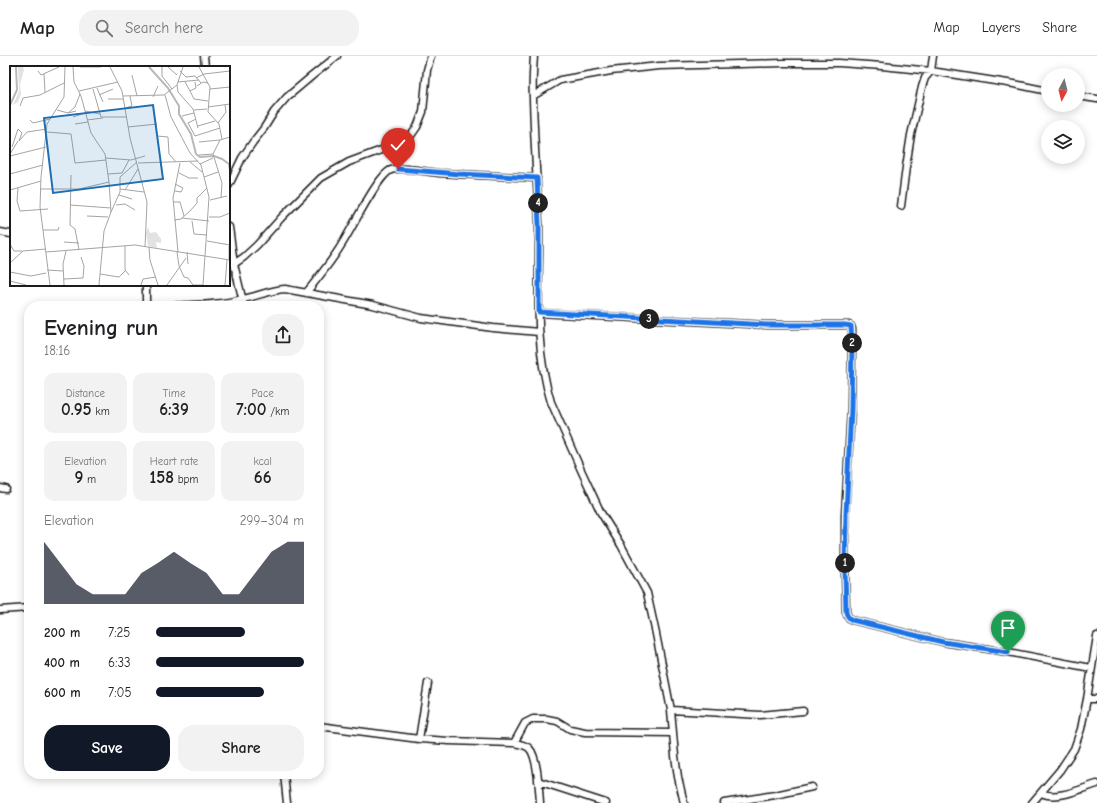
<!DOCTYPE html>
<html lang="en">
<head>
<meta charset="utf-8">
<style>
	body { margin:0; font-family:"Comic Neue",sans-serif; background:#f2f2f2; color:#202124; height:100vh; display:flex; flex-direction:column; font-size:15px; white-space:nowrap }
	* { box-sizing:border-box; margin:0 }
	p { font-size:13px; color:#757577 }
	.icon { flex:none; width:22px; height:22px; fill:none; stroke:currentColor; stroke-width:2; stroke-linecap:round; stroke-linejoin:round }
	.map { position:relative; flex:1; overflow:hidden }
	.drawer { position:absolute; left:24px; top:245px; width:300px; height:478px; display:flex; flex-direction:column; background:#fff; border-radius:16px; box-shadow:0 2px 10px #0003 }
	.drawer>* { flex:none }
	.needle { width:26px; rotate:187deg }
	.buttons { position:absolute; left:1041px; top:12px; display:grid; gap:8px }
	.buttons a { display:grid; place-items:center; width:44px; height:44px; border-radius:50%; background:#fff; box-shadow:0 2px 10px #0003; font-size:20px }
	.pin { position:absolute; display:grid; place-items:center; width:34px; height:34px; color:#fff; margin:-41px -17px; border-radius:50% 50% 50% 0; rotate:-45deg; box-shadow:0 0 4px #0007 }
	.pin .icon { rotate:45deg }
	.km { position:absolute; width:20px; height:20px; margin:-10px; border-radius:50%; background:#222; color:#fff; font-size:11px; line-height:20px; text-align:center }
	.round { display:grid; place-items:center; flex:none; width:42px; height:42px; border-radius:16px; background:#f2f2f2 }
	.headline { display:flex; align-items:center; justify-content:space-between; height:68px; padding:0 20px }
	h1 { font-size:22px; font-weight:700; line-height:30px }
	.stats { display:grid; grid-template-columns:repeat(3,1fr); gap:6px; height:68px; padding:4px 20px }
	.stats div { display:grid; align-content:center; border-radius:10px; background:#f2f2f2; text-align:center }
	.stats b { font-size:17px; font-weight:700 }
	.stats small { font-size:11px; font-weight:400 }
	.stats p { font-size:11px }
	.chart { height:112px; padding:8px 20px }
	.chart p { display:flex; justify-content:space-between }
	.chart svg { width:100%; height:72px; margin-top:4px; fill:#111827; opacity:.7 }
	.primary-button { display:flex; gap:8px; margin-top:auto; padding:8px 20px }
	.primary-button a { flex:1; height:46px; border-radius:16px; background:#111827; color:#fff; font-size:16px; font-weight:700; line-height:46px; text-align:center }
	.primary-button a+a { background:#f2f2f2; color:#202124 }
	ul { padding:0 20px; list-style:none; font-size:13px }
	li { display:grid; grid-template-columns:64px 48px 1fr; align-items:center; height:30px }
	li i { height:10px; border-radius:5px; background:#111827 }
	header { display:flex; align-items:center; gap:24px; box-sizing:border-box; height:56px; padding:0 20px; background:#fff; border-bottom:1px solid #e0e0e0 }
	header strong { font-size:19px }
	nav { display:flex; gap:22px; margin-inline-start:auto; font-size:14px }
	.search { width:280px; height:36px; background:#f2f2f2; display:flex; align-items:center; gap:10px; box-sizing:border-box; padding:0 14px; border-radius:16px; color:#757577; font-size:15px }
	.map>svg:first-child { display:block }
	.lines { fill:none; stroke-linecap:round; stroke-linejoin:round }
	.street-casing { stroke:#1c1c1c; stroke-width:9 }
	.street { stroke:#fff; stroke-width:6 }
	.route-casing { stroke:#fff; stroke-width:8 }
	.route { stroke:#1a73e8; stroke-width:5 }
	.inset-river { fill:none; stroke:#b8b8b8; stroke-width:2 }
	.inset-road { fill:none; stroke:#a4a4a4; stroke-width:1 }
	.view { fill:#1f6fb2; fill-opacity:0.15; stroke:#1f6fb2; stroke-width:2 }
	.inset-edge { fill:none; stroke:#1c1c1c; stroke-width:2 }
</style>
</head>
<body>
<header>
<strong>Map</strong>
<div class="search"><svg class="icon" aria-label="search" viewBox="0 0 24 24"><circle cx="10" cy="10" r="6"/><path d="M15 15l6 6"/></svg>Search here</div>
<nav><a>Map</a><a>Layers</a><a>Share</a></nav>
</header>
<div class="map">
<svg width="1097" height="747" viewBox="0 0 1097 747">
	<rect width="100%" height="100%" fill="#fff"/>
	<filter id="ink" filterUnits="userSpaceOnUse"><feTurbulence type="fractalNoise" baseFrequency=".025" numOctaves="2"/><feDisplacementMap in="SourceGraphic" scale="8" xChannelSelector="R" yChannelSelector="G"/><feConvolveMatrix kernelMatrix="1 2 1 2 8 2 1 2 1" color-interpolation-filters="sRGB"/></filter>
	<g filter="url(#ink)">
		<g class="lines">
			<g class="street-casing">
				<path id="street" d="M204 0 205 11
					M534 0C533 14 532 28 533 43 534 84 537 126 539 167 540 227 533 288 551 346L581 414 601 457 621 489 647 537 656 578 671 654 675 700 678 721 684 747
					M533 40 560 24 611 15 659 10 784 7H839L882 10 931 15 1014 28 1048 35
					M1078 40 1097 43
					M229 129 242 102 253 86 264 72 274 56 287 41 312 20 337 0
					M901 150 906 111 911 79 922 31 925 22 931 15 933 0
					M229 171 234 208 244 250
					M0 176 11 178
					M234 208 244 201 257 189 282 161 321 122 349 106 384 93 401 87 410 81 417 71 423 56 427 14 431 0
					M306 237C319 221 332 205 342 188 352 173 377 120 391 114 401 110 427 116 439 117 472 119 504 120 537 122
					M146 250V229
					M169 250C194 249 219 249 243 243 257 240 271 234 285 233L373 249 421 262 493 272 539 276
					M539 257 767 269H849L851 270 852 273V289L851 353 845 458V514L846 556C847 560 848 562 852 564L943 586 1008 596 1091 612
					M0 432 6 433
					M0 554 29 552
					M1087 643H1097
					M671 654 760 659 803 655
					M319 670 419 683 449 685 514 687C520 688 525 689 529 692 538 701 539 734 540 747
					M419 683 428 627
					M514 687 525 667 533 663H547L557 665 570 673 585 676 673 677
					M284 718 287 747
					M538 725 606 747
					M1042 737C1055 745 1083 732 1097 728
					M724 747 775 739 812 731
					M1032 747 1060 714 1074 693 1081 673 1087 643 1097 580"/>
			</g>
			<use href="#street" class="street"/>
		</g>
	</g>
	<g class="lines" filter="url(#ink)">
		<g class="route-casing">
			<path id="route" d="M398 113 460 118 537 122 539 169V256L767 269H845L851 270 852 289 851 353 846 458 845 514 846 556C847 560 848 562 852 564L943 586 1008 596"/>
		</g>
		<use href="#route" class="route"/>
	</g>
	<g transform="translate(10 10)">
		<rect width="220" height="220" fill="#fff"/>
		<path d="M8 1H13L14 4 10 18 11 28 8 36 3 39 9 25ZM138 161 140 167 146 166 151 173V177L146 176 147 182 138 180 136 167Z" fill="#e2e2e2"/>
		<path class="inset-river" d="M139 1 158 22 169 40V48L181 68 186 88 190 91 204 90 212 93 219 98 220 104M0 39 7 24 6 1"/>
		<path class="inset-road" d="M63 1 64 16 71 30 81 67 95 88 99 116 101 146 94 165 89 219M70 1H91M100 1 112 25 120 72 137 136 135 181M152 1V10L162 23M158 1 167 9M189 1 200 21 198 46 209 58 212 73M28 5 31 9 49 1M170 5 176 11 185 10 191 17M34 8 35 26M122 9 127 30M186 12 194 8 220 5M168 16 189 14M175 16 180 25 186 22 185 16M167 19 168 26 183 43 188 62M187 20 193 16 198 17M87 22 93 36M83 23 91 51H117M200 23 220 21M69 25 108 16M180 25 184 33 198 35M89 29 103 23M155 29 161 51 180 87 191 99 199 131 193 219M113 30 154 29 167 19 173 1M143 31 148 20M98 33H113M10 40 13 32 30 29 54 17M198 41 220 38M115 42 122 40 120 30M47 44 58 47 66 45M184 44 197 43M75 45 90 48M58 47 65 41 70 28M172 50 184 47M63 51 75 47M186 53 178 57 185 70 210 62M20 54 23 57 40 53M77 54 93 52M208 57 216 46 215 39M65 58 78 56M188 60 205 55M118 61 147 58M37 66 61 68 65 97 96 94M147 70 158 71 159 88 166 96M189 76 210 74M2 81 8 63 12 67 9 75 17 66 37 63M0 88 8 75M203 88 212 117 211 132M189 89 203 88 210 74 220 71M0 90 36 81M96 92 121 94 135 90M180 96 192 106M128 97 188 95M190 98 203 92M169 107 179 112H188M0 108 33 99M98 108 112 107 119 94M61 109 60 159 65 163 69 184M194 111 208 106M165 118 173 122 171 126 165 125M8 122 7 135 10 145 38 143M30 123H69L99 116M110 123 134 126M0 124 31 115M115 124 128 103M109 129 122 133M200 134 217 130M164 136H170L174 150M60 139 101 142M106 139 115 138 125 144M101 146 110 126V111L127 96M77 150 98 151M199 151H210L220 147M172 152 199 155M164 154 171 153 180 145 187 137V132L197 122M182 155 184 168 197 169M33 164H48L49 161M197 175 220 179M54 176 69 177M0 178 4 185H12M115 180V204L119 209M139 181 140 194 148 219M36 186 125 179 220 194M167 186 169 200 174 211 178 212 183 219H193M168 186 163 132 170 97M177 186 178 198M219 194V180M0 197 13 185 36 183M37 204 53 205M0 206 21 210 36 207M90 208 109 211 115 205M54 213 73 212 74 200 71 191M0 215 16 219M40 219 30 141 31 111 37 58 54 31 55 1M54 219 53 198 56 185M131 219 133 213 146 211M157 219 176 192M215 219 217 194"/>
		<path class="view" d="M143 39 153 113 43 127 34 52Z"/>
		<rect width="220" height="220" class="inset-edge"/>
	</g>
</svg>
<div class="buttons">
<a><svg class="needle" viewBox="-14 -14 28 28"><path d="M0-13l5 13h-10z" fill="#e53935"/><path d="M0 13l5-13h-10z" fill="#757577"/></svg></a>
<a><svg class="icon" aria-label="layers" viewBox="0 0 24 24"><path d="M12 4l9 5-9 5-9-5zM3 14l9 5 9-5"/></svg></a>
</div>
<div class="pin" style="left:1008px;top:596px;background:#1e9e55"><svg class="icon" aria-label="arrive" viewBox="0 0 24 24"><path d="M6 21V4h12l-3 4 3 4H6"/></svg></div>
<div class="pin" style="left:398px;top:113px;background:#d93025"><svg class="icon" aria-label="check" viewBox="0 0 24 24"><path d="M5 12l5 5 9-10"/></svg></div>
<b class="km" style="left:845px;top:507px">1</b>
<b class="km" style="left:852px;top:287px">2</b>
<b class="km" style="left:649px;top:263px">3</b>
<b class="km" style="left:538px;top:147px">4</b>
<section class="drawer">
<div class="headline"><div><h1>Evening run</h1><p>18:16</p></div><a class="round"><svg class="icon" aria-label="share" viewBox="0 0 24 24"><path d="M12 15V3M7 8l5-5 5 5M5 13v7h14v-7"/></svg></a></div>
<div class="stats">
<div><p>Distance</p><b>0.95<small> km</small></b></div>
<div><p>Time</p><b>6:39</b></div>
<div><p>Pace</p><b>7:00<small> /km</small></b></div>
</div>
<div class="stats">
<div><p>Elevation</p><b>9<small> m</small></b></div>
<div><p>Heart rate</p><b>158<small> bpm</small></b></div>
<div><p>kcal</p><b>66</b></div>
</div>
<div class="chart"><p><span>Elevation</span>299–304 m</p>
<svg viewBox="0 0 160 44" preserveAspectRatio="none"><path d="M0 44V6L10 19L20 32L30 38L40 38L50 38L60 25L70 19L80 12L90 19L100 25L110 38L120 38L130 25L140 12L150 6L160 6V44z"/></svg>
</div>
<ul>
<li><b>200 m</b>7:25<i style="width:60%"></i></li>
<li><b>400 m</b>6:33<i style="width:100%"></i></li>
<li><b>600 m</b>7:05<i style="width:73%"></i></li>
</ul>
<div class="primary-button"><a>Save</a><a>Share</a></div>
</section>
</div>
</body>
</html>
